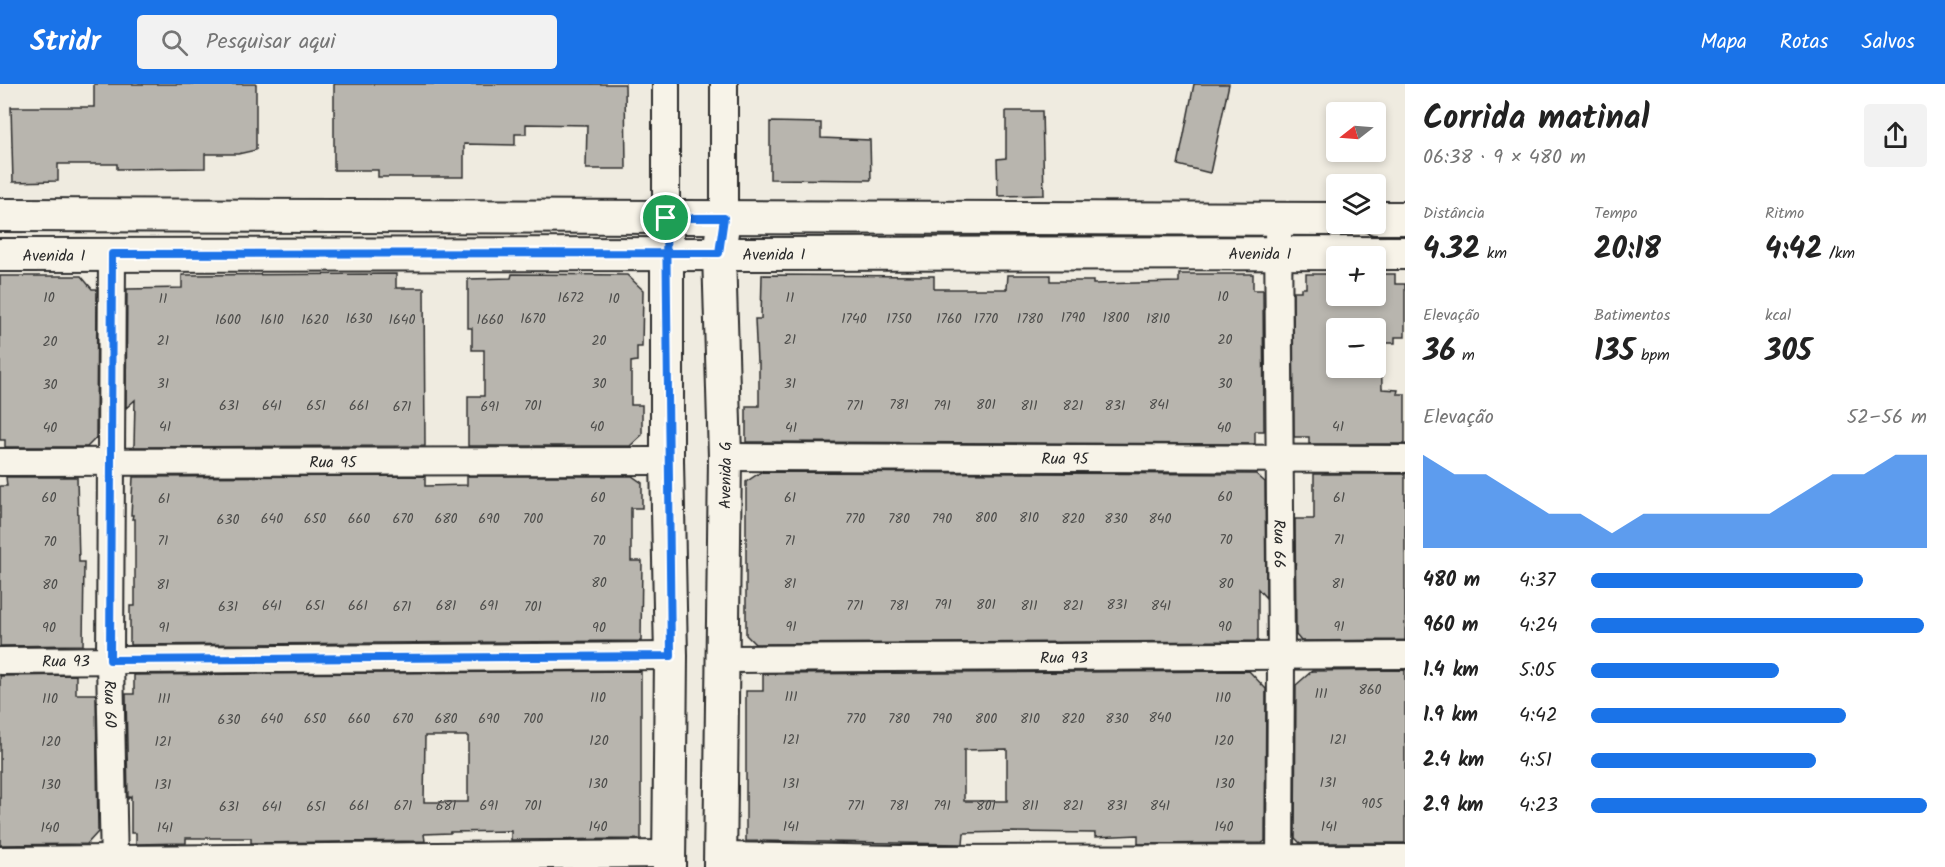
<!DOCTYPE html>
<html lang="pt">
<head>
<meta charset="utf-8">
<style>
	body { margin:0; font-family:Kalam,sans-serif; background:#f2f2f2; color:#222; height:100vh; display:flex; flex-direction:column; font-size:22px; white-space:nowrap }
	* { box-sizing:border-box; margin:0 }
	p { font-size:20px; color:#767676 }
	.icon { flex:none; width:33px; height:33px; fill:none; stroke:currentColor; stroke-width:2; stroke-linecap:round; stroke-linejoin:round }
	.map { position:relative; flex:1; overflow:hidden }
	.drawer { display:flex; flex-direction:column; background:#fff; width:540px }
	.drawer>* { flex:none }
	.needle { width:39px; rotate:253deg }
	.buttons { position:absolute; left:1326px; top:18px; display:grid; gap:12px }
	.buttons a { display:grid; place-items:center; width:60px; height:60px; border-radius:6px; background:#fff; box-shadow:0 3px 9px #0003; font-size:30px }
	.pin { position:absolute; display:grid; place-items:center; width:51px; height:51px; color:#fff; margin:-26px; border:3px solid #fff; border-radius:50%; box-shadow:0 2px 6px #0007 }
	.round { display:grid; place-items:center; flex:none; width:63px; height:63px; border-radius:6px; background:#f2f2f2 }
	.headline { display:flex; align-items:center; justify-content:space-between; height:102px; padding:0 18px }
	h1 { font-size:33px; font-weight:800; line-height:45px }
	.metrics { display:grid; grid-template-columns:repeat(3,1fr); gap:9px; height:102px; padding:6px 18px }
	.metrics div { display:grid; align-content:center }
	.metrics b { font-size:30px; font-weight:800 }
	.metrics small { font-size:16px; font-weight:400 }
	.metrics p { font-size:16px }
	.chart { height:168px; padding:12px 18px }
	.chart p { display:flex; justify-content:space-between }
	.chart svg { width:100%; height:108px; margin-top:6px; fill:#1a73e8; opacity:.7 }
	ul { padding:0 18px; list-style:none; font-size:20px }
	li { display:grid; grid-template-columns:96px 72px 1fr; align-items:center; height:45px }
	li i { height:15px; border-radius:8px; background:#1a73e8 }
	header { display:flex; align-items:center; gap:36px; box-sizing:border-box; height:84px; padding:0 30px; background:#1a73e8; color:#fff }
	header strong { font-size:28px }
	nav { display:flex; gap:33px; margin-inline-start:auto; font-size:21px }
	.search { width:420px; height:54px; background:#f2f2f2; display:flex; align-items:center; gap:15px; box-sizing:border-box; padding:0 21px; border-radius:6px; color:#767676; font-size:22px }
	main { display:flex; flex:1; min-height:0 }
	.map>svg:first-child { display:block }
	.building { fill:#b8b5ae; stroke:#2b2b2b; stroke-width:1.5; fill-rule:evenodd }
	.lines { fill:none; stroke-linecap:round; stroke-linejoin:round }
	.minor-casing { stroke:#2b2b2b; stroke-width:30 }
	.tertiary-casing { stroke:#2b2b2b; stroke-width:36 }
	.minor { stroke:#f7f3e8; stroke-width:26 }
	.tertiary { stroke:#f7f3e8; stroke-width:32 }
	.route-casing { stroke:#fff; stroke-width:12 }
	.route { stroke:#1a73e8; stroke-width:8 }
	.labels { text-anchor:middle; stroke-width:4.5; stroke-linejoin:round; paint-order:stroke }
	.number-label { font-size:14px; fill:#4e4e4c }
	.street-label { font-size:16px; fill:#2b2b2b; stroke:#f7f3e8 }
</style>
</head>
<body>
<header>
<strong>Stridr</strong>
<div class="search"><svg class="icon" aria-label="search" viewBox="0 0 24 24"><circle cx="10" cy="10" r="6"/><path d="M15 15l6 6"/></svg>Pesquisar aqui</div>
<nav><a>Mapa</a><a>Rotas</a><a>Salvos</a></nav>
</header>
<main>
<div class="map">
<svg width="1405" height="783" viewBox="0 0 1405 783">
	<rect width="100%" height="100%" fill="#efebe0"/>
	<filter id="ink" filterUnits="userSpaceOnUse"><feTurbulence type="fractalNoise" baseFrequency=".0167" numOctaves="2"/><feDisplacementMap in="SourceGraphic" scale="12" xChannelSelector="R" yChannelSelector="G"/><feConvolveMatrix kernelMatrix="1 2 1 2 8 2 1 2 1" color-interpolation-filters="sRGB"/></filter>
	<g filter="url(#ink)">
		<path class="building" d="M94 0H256V66L238 70H205V84L117 85V80H58V97L13 98 11 23H94Z
			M334 0H625L626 85H586L587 41 526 40V50H515V61L464 60V93H378V86H334Z
			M1194 0H1229L1210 89 1178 81Z
			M1006 27H1042L1044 111 998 112 997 75 1006 74Z
			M770 38 821 39V54L870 56 871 96 770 95Z
			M396 190V204H424L425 362 134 363 135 316 126 324 127 205 182 204V191Z
			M512 190 627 191 643 206 642 263H637V277L631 278V321H642V351L630 362H468V312H484V266H472V244H468V195L511 194Z
			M1179 190H1253V206H1263L1264 347H1255V360L746 358V322H759V278H757L755 235H761L762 191 934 192V205H1007L1008 191H1050V197H1093V200L1179 198Z
			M1306 190H1336V212H1376V190H1395V200H1405V253H1395V259H1381L1382 305 1398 306 1397 310H1405V360H1309V353H1294L1293 207H1301V204H1306ZM1336 244H1376V284H1336Z
			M0 192H81L92 205H97L96 354 87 363H5V356H0Z
			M761 388 1256 390 1265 398 1266 514 1258 505V557L755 560 746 551V398Z
			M1314 390H1405V556L1301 557 1296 551 1295 435H1314Z
			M425 392V402L467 401V392H632L642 399V424H631V477H642L641 557 130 561V522H135V435H132L133 431H131L133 393Z
			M6 393H77L79 478H84L83 561 0 562V402H7Z
			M1405 586V759H1300L1295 754 1296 601 1312 587Z
			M641 587V755L511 756V747L450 748V749L424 750 425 757 251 759V754H186V759L136 760V749H131V712L128 715 126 610H134V591ZM425 652H468V718H424Z
			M1249 587 1266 605 1265 757 1262 759 1138 760V751L1095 753V749L1009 748 964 749 963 760 746 757V607H763V590ZM1007 665V717H964V666Z
			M76 591V610H96L98 748 87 760 0 761V592Z"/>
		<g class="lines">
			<g class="minor-casing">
				<g id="minor">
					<path d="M666 134V0"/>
					<path d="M724 134V0"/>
					<path id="s1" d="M1278 136 1281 572 1280 783"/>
					<path id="s2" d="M112 170 110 576 114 783"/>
					<path id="s3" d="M725 373 1405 375"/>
					<path id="s4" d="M0 378 667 377"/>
					<path id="s5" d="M722 575 1405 571"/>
					<path id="s6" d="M0 577 671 572"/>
					<path d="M720 772 900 775 1405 774"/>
					<path d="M0 776 669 770"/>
				</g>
			</g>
			<g class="tertiary-casing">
				<g id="tertiary">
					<path d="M0 131 1336 135"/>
					<path d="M1376 134H1405"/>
					<path d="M667 148V377L671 572 669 783"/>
					<path id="s7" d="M0 171 1405 169"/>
					<path id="s8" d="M720 783 725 373 719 169 722 148"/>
				</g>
			</g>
			<use href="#minor" class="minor"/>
			<use href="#tertiary" class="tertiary"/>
		</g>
	</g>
	<g class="lines" filter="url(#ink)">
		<g class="route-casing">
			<path id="route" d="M666 134C669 280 668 426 671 572L110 576 112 170 667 169H719L724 134H666"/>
		</g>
		<use href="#route" class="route"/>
	</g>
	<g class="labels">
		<g class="number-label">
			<text x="1223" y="217">10</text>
			<text x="49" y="218">10</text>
			<text x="571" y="218">1672</text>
			<text x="790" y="218">11</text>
			<text x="163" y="219">11</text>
			<text x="614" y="219">10</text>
			<text x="1073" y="238">1790</text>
			<text x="1116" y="238">1800</text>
			<text x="359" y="239">1630</text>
			<text x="533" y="239">1670</text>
			<text x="854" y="239">1740</text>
			<text x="899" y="239">1750</text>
			<text x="949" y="239">1760</text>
			<text x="986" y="239">1770</text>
			<text x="1030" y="239">1780</text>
			<text x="1158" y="239">1810</text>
			<text x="228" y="240">1600</text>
			<text x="272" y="240">1610</text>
			<text x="315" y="240">1620</text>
			<text x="402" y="240">1640</text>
			<text x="490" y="240">1660</text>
			<text x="790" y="260">21</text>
			<text x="1225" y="260">20</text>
			<text x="163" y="261">21</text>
			<text x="599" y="261">20</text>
			<text x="50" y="262">20</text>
			<text x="163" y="304">31</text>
			<text x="599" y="304">30</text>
			<text x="790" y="304">31</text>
			<text x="1225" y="304">30</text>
			<text x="50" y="305">30</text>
			<text x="899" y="325">781</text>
			<text x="986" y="325">801</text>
			<text x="1159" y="325">841</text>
			<text x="229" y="326">631</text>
			<text x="272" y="326">641</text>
			<text x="316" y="326">651</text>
			<text x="359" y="326">661</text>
			<text x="533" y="326">701</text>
			<text x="855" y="326">771</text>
			<text x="942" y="326">791</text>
			<text x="1029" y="326">811</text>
			<text x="1073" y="326">821</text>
			<text x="1115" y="326">831</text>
			<text x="402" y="327">671</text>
			<text x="490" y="327">691</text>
			<text x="165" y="347">41</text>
			<text x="597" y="347">40</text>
			<text x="1338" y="347">41</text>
			<text x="50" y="348">40</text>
			<text x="791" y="348">41</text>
			<text x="1224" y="348">40</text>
			<text x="1225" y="417">60</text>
			<text x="49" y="418">60</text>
			<text x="598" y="418">60</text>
			<text x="790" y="418">61</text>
			<text x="1339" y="418">61</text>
			<text x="164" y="419">61</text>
			<text x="986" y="438">800</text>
			<text x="1029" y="438">810</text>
			<text x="272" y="439">640</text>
			<text x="315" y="439">650</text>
			<text x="359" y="439">660</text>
			<text x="403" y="439">670</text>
			<text x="446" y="439">680</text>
			<text x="489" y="439">690</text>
			<text x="533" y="439">700</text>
			<text x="855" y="439">770</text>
			<text x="899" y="439">780</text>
			<text x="942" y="439">790</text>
			<text x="1073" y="439">820</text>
			<text x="1116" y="439">830</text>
			<text x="1160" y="439">840</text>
			<text x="228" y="440">630</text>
			<text x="1226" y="460">70</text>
			<text x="1339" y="460">71</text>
			<text x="163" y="461">71</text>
			<text x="599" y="461">70</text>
			<text x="790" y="461">71</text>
			<text x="50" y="462">70</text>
			<text x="599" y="503">80</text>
			<text x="790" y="504">81</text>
			<text x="1226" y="504">80</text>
			<text x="1338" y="504">81</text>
			<text x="50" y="505">80</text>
			<text x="163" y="505">81</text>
			<text x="943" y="525">791</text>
			<text x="986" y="525">801</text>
			<text x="1117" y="525">831</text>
			<text x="272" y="526">641</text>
			<text x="315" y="526">651</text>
			<text x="358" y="526">661</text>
			<text x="446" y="526">681</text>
			<text x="489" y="526">691</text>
			<text x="855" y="526">771</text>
			<text x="899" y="526">781</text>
			<text x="1029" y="526">811</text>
			<text x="1073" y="526">821</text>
			<text x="1161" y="526">841</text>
			<text x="228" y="527">631</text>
			<text x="402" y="527">671</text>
			<text x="533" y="527">701</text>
			<text x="791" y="547">91</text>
			<text x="1225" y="547">90</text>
			<text x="1339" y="547">91</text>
			<text x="49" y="548">90</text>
			<text x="164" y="548">91</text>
			<text x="599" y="548">90</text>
			<text x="1370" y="610">860</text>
			<text x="1321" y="614">111</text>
			<text x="791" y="617">111</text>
			<text x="598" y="618">110</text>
			<text x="1223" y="618">110</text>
			<text x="50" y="619">110</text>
			<text x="164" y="619">111</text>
			<text x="1160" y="638">840</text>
			<text x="272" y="639">640</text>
			<text x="315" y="639">650</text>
			<text x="359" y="639">660</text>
			<text x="403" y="639">670</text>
			<text x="446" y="639">680</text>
			<text x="489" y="639">690</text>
			<text x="533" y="639">700</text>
			<text x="856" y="639">770</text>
			<text x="899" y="639">780</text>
			<text x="942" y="639">790</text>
			<text x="986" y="639">800</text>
			<text x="1030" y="639">810</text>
			<text x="1073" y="639">820</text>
			<text x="1117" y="639">830</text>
			<text x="229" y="640">630</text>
			<text x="791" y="660">121</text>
			<text x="1338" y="660">121</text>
			<text x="599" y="661">120</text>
			<text x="1224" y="661">120</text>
			<text x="51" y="662">120</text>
			<text x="163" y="662">121</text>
			<text x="1328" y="703">131</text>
			<text x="598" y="704">130</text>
			<text x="791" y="704">131</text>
			<text x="1225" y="704">130</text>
			<text x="51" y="705">130</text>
			<text x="163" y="705">131</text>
			<text x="1372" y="724">905</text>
			<text x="359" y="726">661</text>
			<text x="403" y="726">671</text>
			<text x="446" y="726">681</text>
			<text x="489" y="726">691</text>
			<text x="533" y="726">701</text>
			<text x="856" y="726">771</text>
			<text x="899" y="726">781</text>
			<text x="942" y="726">791</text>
			<text x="986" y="726">801</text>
			<text x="1030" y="726">811</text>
			<text x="1073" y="726">821</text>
			<text x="1117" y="726">831</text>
			<text x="1160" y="726">841</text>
			<text x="229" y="727">631</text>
			<text x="272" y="727">641</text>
			<text x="316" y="727">651</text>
			<text x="598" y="747">140</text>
			<text x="791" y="747">141</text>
			<text x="1224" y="747">140</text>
			<text x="1329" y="747">141</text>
			<text x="50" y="748">140</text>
			<text x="165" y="748">141</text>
		</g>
		<g class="street-label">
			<text dy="6" stroke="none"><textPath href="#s7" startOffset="774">Avenida I</textPath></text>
			<text dy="6" stroke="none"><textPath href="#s7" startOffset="1260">Avenida I</textPath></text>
			<text dy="6" stroke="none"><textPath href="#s7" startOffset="54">Avenida I</textPath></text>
			<text dy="6" stroke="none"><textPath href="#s3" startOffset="340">Rua 95</textPath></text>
			<text dy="6" stroke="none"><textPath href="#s4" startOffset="333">Rua 95</textPath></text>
			<text dy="6" stroke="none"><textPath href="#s8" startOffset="392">Avenida G</textPath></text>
			<text dy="6" stroke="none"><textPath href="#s1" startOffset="324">Rua 66</textPath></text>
			<text dy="6" stroke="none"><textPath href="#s5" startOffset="342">Rua 93</textPath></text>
			<text dy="6" stroke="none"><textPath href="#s6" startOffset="66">Rua 93</textPath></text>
			<text dy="6" stroke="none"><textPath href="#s2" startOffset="450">Rua 60</textPath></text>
		</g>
	</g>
</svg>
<div class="buttons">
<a><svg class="needle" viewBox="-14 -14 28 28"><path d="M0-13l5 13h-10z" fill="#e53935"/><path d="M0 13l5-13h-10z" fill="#767676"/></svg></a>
<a><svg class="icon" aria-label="layers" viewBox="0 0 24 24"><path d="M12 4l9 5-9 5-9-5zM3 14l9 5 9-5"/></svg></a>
<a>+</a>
<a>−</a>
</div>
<div class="pin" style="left:666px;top:134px;background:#1e9e55"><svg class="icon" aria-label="arrive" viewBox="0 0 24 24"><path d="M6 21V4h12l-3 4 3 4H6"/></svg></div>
</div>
<section class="drawer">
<div class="headline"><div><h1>Corrida matinal</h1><p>06:38 · 9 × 480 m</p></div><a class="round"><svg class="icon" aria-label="share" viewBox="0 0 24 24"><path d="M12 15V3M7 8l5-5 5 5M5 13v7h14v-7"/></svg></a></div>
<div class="metrics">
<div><p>Distância</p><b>4.32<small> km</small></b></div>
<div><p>Tempo</p><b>20:18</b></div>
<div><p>Ritmo</p><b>4:42<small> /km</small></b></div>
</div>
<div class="metrics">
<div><p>Elevação</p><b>36<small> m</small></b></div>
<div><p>Batimentos</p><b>135<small> bpm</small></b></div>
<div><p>kcal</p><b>305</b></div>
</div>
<div class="chart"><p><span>Elevação</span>52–56 m</p>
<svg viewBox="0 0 160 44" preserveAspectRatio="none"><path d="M0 44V6L10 14L20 14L30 22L40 30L50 30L60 38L70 30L80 30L90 30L100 30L110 30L120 22L130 14L140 14L150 6L160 6V44z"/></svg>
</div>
<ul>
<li><b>480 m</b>4:37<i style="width:81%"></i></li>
<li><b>960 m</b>4:24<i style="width:99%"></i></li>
<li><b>1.4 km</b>5:05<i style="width:56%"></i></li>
<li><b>1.9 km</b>4:42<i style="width:76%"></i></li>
<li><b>2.4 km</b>4:51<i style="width:67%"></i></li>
<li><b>2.9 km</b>4:23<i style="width:100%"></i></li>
</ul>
</section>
</main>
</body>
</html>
